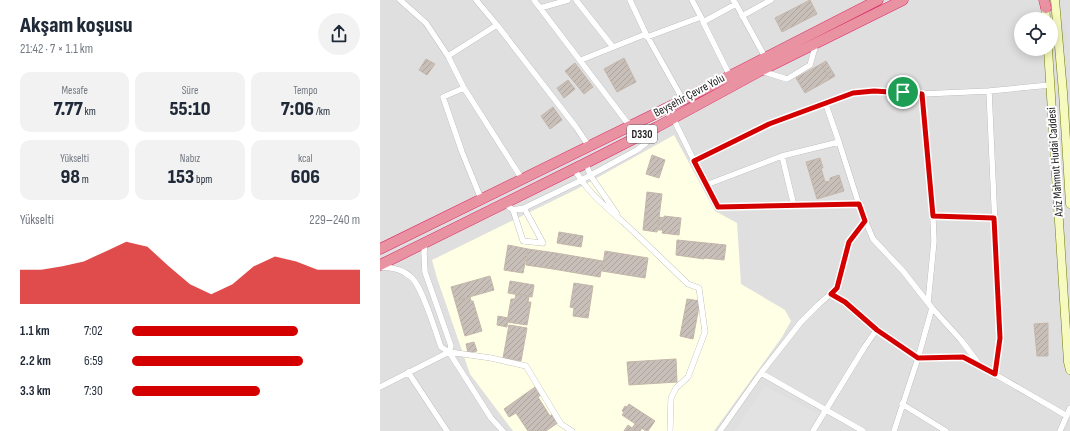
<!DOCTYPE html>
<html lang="tr">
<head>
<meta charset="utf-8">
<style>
	body { margin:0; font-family:"Sofia Sans Condensed",sans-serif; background:#f2f2f3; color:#1f2937; height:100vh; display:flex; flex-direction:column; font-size:15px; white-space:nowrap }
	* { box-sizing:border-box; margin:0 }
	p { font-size:13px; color:#747a83 }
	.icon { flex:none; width:22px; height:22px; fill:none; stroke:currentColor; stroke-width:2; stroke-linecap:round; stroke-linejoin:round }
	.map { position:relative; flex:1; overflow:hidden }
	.panel { display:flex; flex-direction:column; background:#fff; width:380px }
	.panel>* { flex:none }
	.tools { position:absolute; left:634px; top:12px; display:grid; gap:8px }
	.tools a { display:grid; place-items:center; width:44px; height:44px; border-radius:50%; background:#fff; box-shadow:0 2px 10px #0003; font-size:20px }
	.pin { position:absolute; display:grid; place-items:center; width:34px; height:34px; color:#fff; margin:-17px; border:2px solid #fff; border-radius:50%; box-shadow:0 1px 4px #0007 }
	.round { display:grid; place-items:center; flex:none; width:42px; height:42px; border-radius:21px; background:#f2f2f3 }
	.headline { display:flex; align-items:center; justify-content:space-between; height:68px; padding:0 20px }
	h1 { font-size:22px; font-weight:800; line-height:30px }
	.stats { display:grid; grid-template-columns:repeat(3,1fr); gap:6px; height:68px; padding:4px 20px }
	.stats div { display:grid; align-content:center; border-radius:10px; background:#f2f2f3; text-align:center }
	.stats b { font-size:20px; font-weight:800 }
	.stats small { font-size:11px; font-weight:400 }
	.stats p { font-size:11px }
	.chart { height:112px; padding:8px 20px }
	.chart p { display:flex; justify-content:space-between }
	.chart svg { width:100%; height:72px; margin-top:4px; fill:#d40000; opacity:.7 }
	ul { padding:0 20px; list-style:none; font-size:13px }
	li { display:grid; grid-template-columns:64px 48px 1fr; align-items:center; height:30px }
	li i { height:10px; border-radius:5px; background:#d40000 }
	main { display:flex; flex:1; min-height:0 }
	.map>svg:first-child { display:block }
	.residential { fill:#e0dfdf; fill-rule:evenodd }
	.education { fill:#ffffe5 }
	.parking { fill:#e2e2e2 }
	.building { fill:url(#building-hatch); stroke:#c4b6ab }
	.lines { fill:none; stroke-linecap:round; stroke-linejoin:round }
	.street-casing { stroke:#a9a9a9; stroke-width:6 }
	.secondary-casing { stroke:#707d05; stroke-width:9 }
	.highway-casing { stroke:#dc2a67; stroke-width:11 }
	.street { stroke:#fff; stroke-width:5.5 }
	.secondary { stroke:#f7fabf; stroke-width:8 }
	.highway { stroke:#e892a2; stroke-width:10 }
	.route-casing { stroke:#fff; stroke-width:8 }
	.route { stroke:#d40000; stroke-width:5 }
	.labels { text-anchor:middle; stroke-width:4; stroke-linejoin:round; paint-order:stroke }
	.shield { fill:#fff; stroke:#646464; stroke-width:1 }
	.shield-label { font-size:11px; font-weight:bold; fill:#222 }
	.street-label { font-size:12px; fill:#222; stroke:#fff }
</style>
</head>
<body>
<main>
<section class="panel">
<div class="headline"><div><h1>Akşam koşusu</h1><p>21:42 · 7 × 1.1 km</p></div><a class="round"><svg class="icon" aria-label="share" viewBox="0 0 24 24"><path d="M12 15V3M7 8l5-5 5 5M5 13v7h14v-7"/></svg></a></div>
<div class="stats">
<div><p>Mesafe</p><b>7.77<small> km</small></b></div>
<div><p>Süre</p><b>55:10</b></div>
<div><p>Tempo</p><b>7:06<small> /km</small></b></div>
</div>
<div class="stats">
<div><p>Yükselti</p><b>98<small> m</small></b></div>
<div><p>Nabız</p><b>153<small> bpm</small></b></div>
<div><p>kcal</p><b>606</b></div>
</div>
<div class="chart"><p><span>Yükselti</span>229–240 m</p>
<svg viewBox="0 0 160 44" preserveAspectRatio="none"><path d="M0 44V23L10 23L20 21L30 18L40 12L50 6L60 9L70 21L80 32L90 38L100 32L110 21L120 15L130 18L140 23L150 23L160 23V44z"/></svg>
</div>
<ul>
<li><b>1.1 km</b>7:02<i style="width:73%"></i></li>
<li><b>2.2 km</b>6:59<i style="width:75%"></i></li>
<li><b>3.3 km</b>7:30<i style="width:56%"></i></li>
</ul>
</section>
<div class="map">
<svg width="690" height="431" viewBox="0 0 690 431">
	<defs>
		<pattern id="building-hatch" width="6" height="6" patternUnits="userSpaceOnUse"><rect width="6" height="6" fill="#c7bfb8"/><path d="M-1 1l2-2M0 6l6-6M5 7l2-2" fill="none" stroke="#aba49e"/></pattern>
	</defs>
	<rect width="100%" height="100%" fill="#f2efe9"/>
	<path class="residential" d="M0 0H690V431H0ZM641 19H671V49H641Z"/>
	<path class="education" d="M294 135 335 211 357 223 361 284 405 310 411 321 402 337 334 431H133L90 374 57 278 52 260 197 189Z"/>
	<path class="parking" d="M385 386 438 414 428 431H354Z"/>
	<path class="building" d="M430 0 437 14 402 32 395 18Z
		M244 58 256 82 237 92 224 69Z
		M46 59 55 64 47 75 39 70Z
		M446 61 455 76 450 79 441 64Z
		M195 63 213 87 204 94 185 71Z
		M441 64 450 79 425 93 416 78Z
		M188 80 195 89 184 98 177 88Z
		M173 107 182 120 170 129 161 116Z
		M272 155 285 160 279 178 266 174Z
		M440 158 443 168H441L445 182 450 181V178L459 175 464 191 437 199 426 162Z
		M267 192 282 194 277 232 263 230Z
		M284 216 301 218 299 235 282 233 283 230H278L279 217 284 218Z
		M179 232 203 236 201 247 177 243Z
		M297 240 346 245 344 260 324 258V259L296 255Z
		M128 245 148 249 143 273 124 270Z
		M148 249 176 253 173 269 146 265Z
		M225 251 268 258 265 278 222 271Z
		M176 253 223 261 220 277 173 269Z
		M110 276 114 290 75 301 71 287Z
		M130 281 154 285 152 297 128 293Z
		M194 283 213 286 208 318 193 316 194 308 190 307Z
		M136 294 149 296 148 302H151L147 325 127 322 131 299H135Z
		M90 297 91 301H93L102 331 85 336 75 301Z
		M307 299 320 301 313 339 300 336Z
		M118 316 128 318 127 327 117 325Z
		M668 323V356H657L654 324Z
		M129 325 147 328 141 361 123 358Z
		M94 342 97 351 88 353 86 344Z
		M296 359 297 382 249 385 247 362Z
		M155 387 161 395 158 397 170 416 173 414 179 422 166 431H148L136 413 129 417 124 409Z
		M249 404 275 421 268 431H266L242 415 244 412 242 411 245 406 247 407Z
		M255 424 262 428 260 431H244L248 425 252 428Z"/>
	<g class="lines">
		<g class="street-casing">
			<path id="street" d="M20 0 46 23 68 56
				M96 0 117 25 68 56 84 88 142 179
				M154 0 246 121 252 125
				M196 0 233 47
				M250 0 266 34 303 100
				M312 0 322 19
				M356 4 385 57
				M160 8 188 0
				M362 16 391 0
				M117 25 196 127 206 142 211 145
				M267 37 321 17
				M201 60 266 34
				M381 71 407 79 430 65 436 44
				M350 76 323 22 356 4 353 0
				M84 88 63 97 82 152 99 194 103 198
				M609 91 670 85
				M293 118 326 185 402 156 459 142 481 211 493 239 523 271 552 308 538 358 514 431
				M459 142 445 102 473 93 494 91 542 94
				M402 156 414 206
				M314 161 389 124 445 102
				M206 163 210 175 237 214
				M194 168C205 190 225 206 243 222 265 242 286 263 308 284L319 288 325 332 308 377 296 388 291 398 290 431
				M326 185 338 207 479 204
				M124 203 133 210 144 208 200 181 257 150 266 143 275 130
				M144 208 163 243
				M133 210 143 241 163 243
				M553 216 614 218
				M45 243 44 253 45 272 71 346 69 352 111 418 123 431
				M451 294 465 302 497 329
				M548 303 554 241 552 197 542 94 609 91 620 338 615 374
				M552 308 581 340 599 364
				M69 352 111 358 146 366 181 424 192 431
				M28 372 67 431
				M381 373 483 431
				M0 387 69 352 61 347C55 330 43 289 32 278 23 269 12 267 0 267
				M522 404 566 431
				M340 431 381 373 421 322 439 304 457 288 469 242 485 221
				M433 431 484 348 497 329 538 358 583 357 606 369 687 416
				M680 431 690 408"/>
		</g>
		<g class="secondary-casing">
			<path id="secondary" d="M675 0 683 92 690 204
				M665 3 666 19
				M668 49 688 362 690 370"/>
		</g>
		<g class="highway-casing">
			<path id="highway" d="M664 0 666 8
				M0 249 303 100 498 0
				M0 265 206 163 277 127 380 71 523 0"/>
		</g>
		<use href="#street" class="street"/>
		<use href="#secondary" class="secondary"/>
		<use href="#highway" class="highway"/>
	</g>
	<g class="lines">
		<g class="route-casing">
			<path id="route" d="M494 91 542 94 553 216 614 218 620 338 615 374 583 357 538 358 497 330 465 302 451 294 457 288 469 242 485 221 479 204 338 207 314 161 389 124 473 93Z"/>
		</g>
		<use href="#route" class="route"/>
	</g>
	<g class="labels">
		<rect class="shield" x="247" y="125" width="30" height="18" rx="3"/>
		<g class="shield-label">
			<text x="262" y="138">D330</text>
		</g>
		<g class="street-label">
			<text transform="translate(309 95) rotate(-28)" y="4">Beyşehir Çevre Yolu</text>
			<text transform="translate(675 162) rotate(-94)" y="4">Aziz Mahmut Hudai Caddesi</text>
		</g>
	</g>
</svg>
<div class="tools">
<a><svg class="icon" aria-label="locate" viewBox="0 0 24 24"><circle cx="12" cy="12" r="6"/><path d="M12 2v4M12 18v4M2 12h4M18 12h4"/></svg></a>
</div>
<div class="pin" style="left:523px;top:92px;background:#1e9e55"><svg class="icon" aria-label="arrive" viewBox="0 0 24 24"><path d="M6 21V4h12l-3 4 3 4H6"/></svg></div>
</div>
</main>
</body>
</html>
